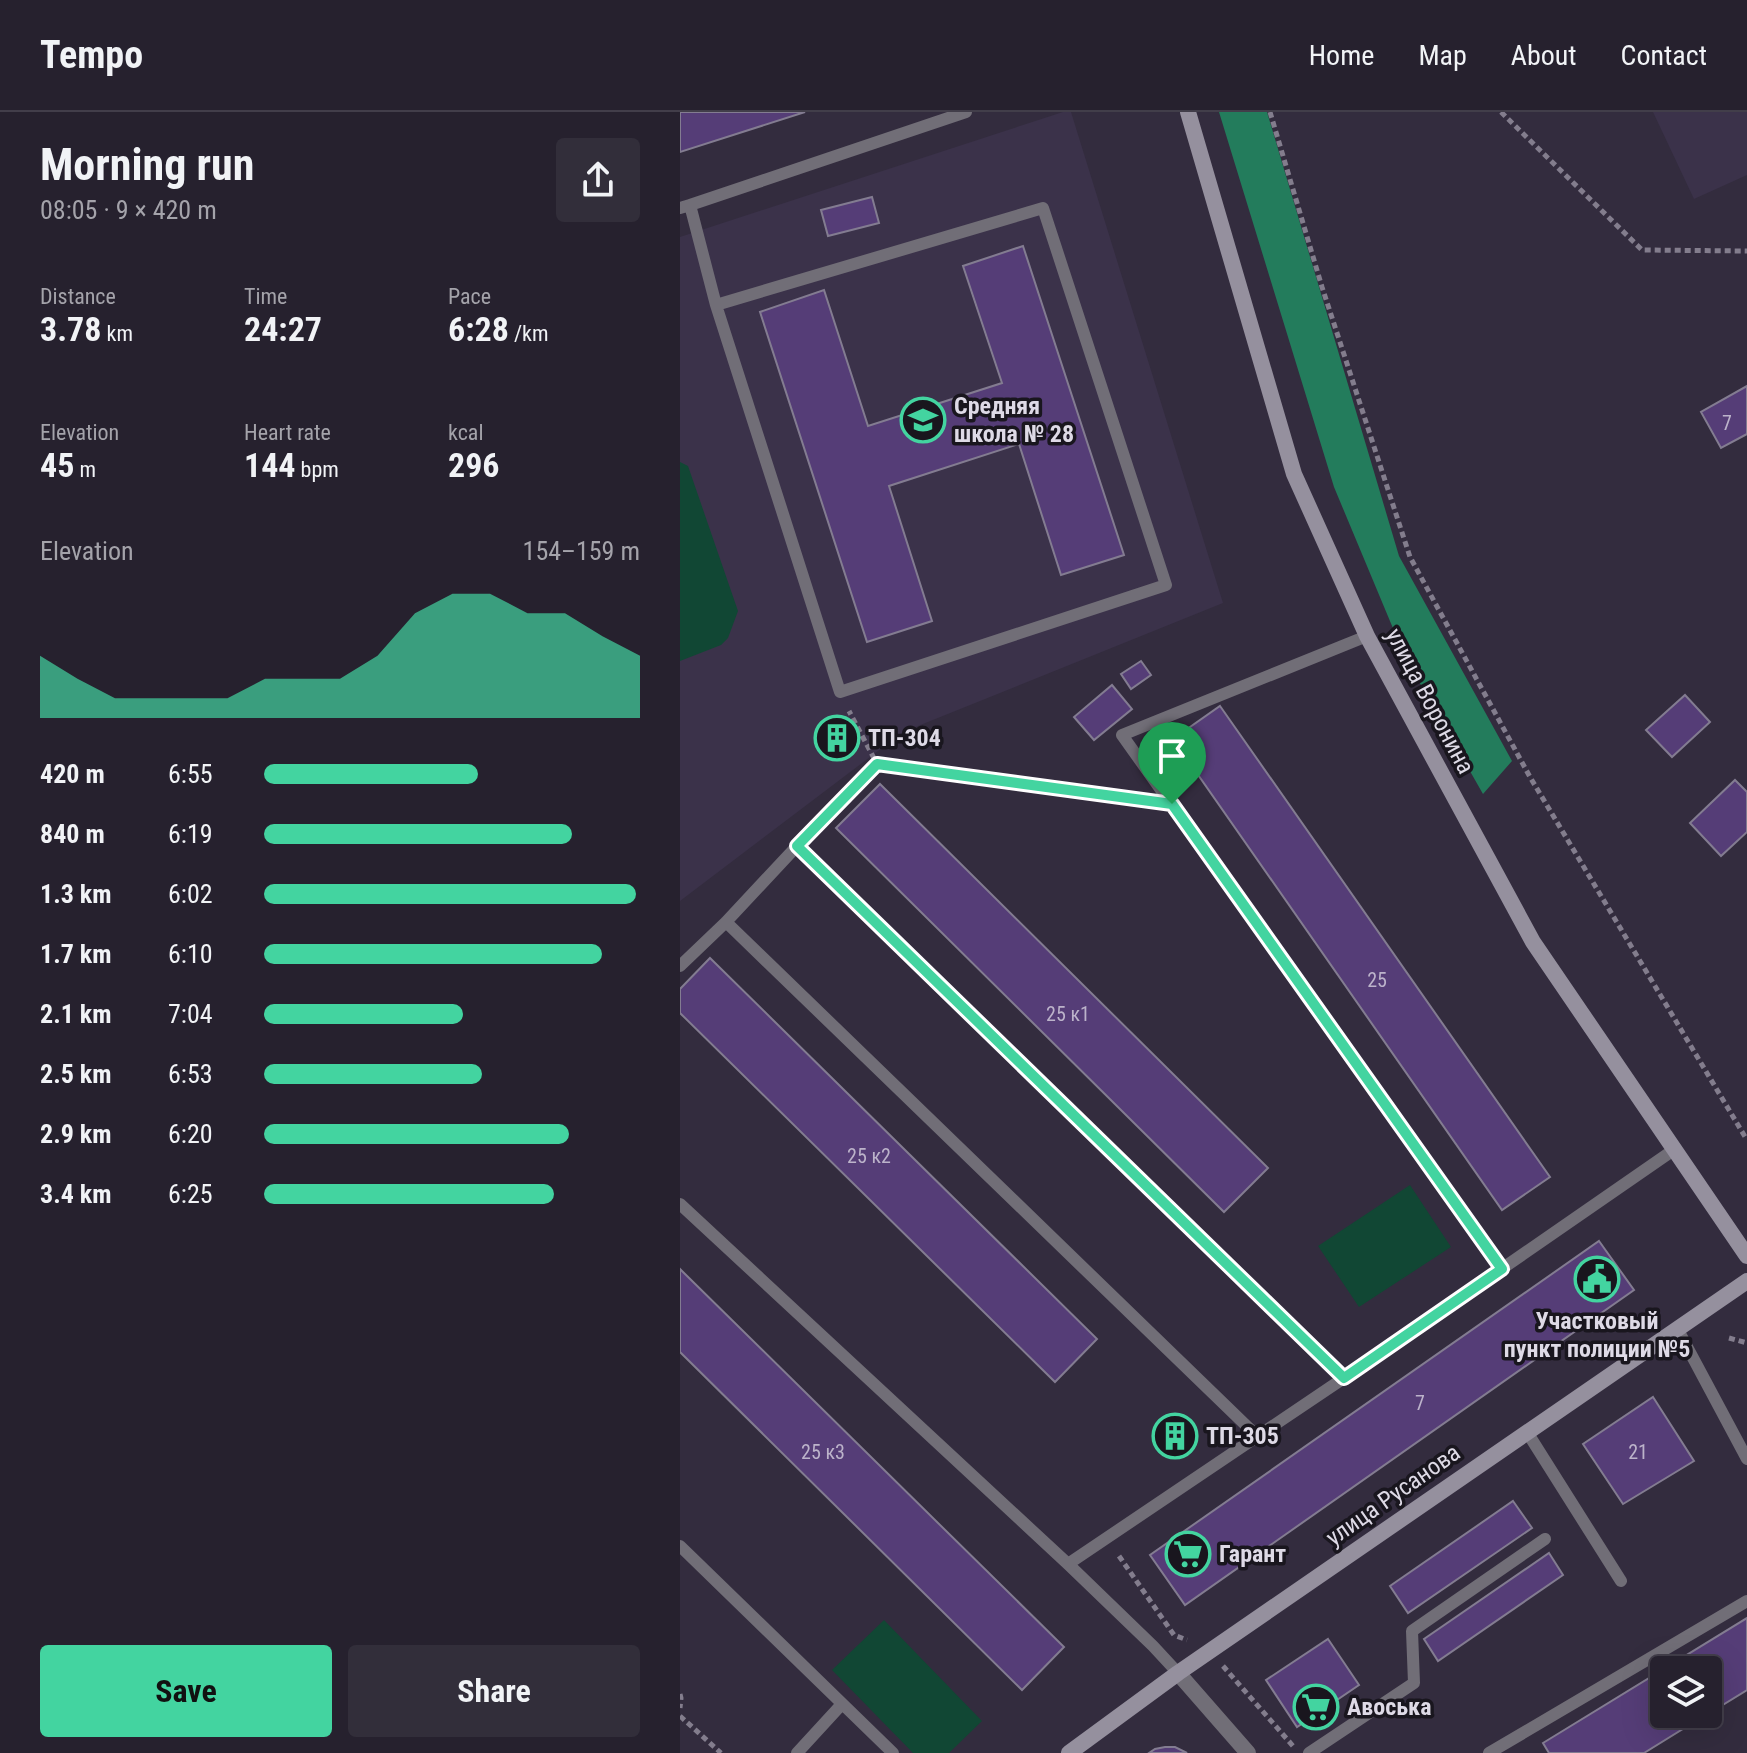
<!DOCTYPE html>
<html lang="en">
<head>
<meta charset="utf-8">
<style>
	body { margin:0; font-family:"Roboto Condensed",sans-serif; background:#322e3a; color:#f1f3f6; height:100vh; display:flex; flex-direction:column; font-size:30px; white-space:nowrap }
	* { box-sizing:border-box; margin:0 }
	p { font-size:26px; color:#a4a3aa }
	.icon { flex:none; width:44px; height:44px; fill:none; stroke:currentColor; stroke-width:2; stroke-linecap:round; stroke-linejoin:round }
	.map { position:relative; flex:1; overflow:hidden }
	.panel { display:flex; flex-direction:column; background:#26212e; width:680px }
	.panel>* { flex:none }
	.buttons { position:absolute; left:970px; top:1544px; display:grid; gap:16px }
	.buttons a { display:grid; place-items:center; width:72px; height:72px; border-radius:8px; background:#26212e; box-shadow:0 8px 32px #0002,0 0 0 2px #423e4a; font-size:40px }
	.pin { position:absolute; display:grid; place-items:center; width:68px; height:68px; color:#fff; margin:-82px -34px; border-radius:50% 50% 50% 0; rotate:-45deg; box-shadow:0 0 8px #0007 }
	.pin .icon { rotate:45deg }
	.round { display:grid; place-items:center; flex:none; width:84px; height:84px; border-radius:8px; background:#322e3a }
	.summary { display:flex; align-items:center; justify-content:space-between; height:136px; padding:0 40px }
	h1 { font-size:44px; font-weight:700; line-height:60px }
	.figures { display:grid; grid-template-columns:repeat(3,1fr); gap:12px; height:136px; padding:8px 40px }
	.figures div { display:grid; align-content:center }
	.figures b { font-size:34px; font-weight:700 }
	.figures small { font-size:22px; font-weight:400 }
	.figures p { font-size:22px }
	.chart { height:224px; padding:16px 40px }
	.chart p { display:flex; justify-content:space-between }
	.chart svg { width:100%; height:144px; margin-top:8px; fill:#43d4a0; opacity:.7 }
	.action { display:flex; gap:16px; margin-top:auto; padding:16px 40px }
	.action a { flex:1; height:92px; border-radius:8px; background:#43d4a0; color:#111; font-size:32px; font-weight:700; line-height:92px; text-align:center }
	.action a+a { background:#322e3a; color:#f1f3f6 }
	ul { padding:0 40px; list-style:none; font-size:26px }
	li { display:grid; grid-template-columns:128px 96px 1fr; align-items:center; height:60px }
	li i { height:20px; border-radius:10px; background:#43d4a0 }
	header { display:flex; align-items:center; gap:48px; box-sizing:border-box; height:112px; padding:0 40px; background:#26212e; border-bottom:2px solid #423e4a }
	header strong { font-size:38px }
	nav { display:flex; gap:44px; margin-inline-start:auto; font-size:28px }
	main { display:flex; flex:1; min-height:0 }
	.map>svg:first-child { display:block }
	.built { fill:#3b324a }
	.green { fill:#114734 }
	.forest { fill:#237c5c }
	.building { fill:#553d77; stroke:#837c91; stroke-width:2 }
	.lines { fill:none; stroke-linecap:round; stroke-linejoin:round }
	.path { stroke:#837d8d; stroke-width:5; stroke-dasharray:6 4; stroke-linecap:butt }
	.lane { stroke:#716e77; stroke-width:12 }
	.street { stroke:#716e77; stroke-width:16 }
	.secondary { stroke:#95909e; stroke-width:16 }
	.route-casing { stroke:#fff; stroke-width:16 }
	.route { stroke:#43d4a0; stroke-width:10 }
	.labels { text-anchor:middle; stroke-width:7; stroke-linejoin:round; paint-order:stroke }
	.number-label { font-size:20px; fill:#bcb3ca }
	.poi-label { font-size:24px; font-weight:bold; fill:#dedae6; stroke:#19161e; text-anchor:start }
	.street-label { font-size:24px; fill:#dedae6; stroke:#19161e }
</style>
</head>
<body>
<header>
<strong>Tempo</strong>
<nav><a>Home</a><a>Map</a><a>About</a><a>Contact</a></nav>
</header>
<main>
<section class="panel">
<div class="summary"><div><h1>Morning run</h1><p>08:05 · 9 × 420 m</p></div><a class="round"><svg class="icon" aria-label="share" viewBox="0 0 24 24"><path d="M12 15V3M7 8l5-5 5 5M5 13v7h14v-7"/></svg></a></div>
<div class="figures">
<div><p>Distance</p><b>3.78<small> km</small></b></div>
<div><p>Time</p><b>24:27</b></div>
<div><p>Pace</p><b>6:28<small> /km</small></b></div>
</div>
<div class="figures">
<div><p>Elevation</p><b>45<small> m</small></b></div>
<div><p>Heart rate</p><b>144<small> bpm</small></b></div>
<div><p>kcal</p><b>296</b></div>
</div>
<div class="chart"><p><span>Elevation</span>154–159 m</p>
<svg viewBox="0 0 160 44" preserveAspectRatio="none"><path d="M0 44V25L10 32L20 38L30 38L40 38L50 38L60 32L70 32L80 32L90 25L100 12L110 6L120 6L130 12L140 12L150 19L160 25V44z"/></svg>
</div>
<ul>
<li><b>420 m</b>6:55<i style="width:57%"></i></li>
<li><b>840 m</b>6:19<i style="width:82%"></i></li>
<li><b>1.3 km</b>6:02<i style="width:99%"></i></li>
<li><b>1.7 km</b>6:10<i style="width:90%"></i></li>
<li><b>2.1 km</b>7:04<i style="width:53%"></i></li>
<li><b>2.5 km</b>6:53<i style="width:58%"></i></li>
<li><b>2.9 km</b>6:20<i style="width:81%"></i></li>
<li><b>3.4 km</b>6:25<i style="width:77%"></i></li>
</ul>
<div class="action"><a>Save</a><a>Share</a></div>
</section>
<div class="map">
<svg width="1067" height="1641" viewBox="0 0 1067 1641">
	<rect width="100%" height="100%" fill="#332c3e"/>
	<path class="built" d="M383 0H391L543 491 223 620 0 789V125Z
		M973 0H1067V63L1014 87Z"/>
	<path class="green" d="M0 350 8 354 58 499 48 526 41 533 0 549Z
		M730 1073 771 1135 679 1195 638 1134Z
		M204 1508 302 1609 269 1641H233L152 1558Z"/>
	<path class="forest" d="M539 0H587L719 444 832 649 803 682 725 545 654 375Z"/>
	<path class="building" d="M0 0H125L0 40Z
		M192 85 199 111 148 124 141 98Z
		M343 134 444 443 381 463 339 332 209 374 252 509 187 530 80 200 144 178 188 314 322 271 283 154Z
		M1067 274V322L1041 336 1021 300Z
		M461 549 471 563 451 577 441 562Z
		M432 573 452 597 414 628 394 605Z
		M1005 583 1030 610 992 645 966 618Z
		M540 594 870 1065 822 1098 493 627Z
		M166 606 176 636 149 645 139 615Z
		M1055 668 1067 680V720L1041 744 1010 711Z
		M200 672 588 1056 544 1100 156 716Z
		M30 846 417 1227 375 1270 0 901V877Z
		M919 1129 954 1178 505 1493 470 1443Z
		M0 1157 384 1535 342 1578 0 1240Z
		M973 1285 1014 1349 943 1392 903 1332Z
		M503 1305 516 1330 488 1344 475 1319Z
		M833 1389 852 1416 728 1501 710 1474Z
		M869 1441 883 1463 758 1549 744 1527Z
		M1067 1506V1578L1028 1602V1558H984V1602H1027L964 1641H869L863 1631Z
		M648 1527 679 1573 617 1615 586 1568Z
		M485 1635H495L507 1641H469L475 1637Z"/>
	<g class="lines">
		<path class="path" d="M590 0 642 175 730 445 850 665 1067 1028
			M821 0 962 138 1067 139
			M197 652 462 688
			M131 719 197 652 169 599
			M1049 1226 1067 1231
			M439 1444 494 1523 507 1528
			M543 1554 613 1634
			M0 1582 1 1586 0 1596
			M0 1604 41 1641"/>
		<path class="lane" d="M10 93 286 0
			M0 96 10 93 36 193 363 96 486 473 160 580 36 193
			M687 524 442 623 822 1157
			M46 810 577 1324
			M0 854 46 810 117 734 664 1266
			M0 1092 388 1452 473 1534 498 1561
			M997 1216 1067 1347
			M847 1320 941 1469
			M0 1434 213 1641
			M388 1452 664 1266 995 1037
			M117 1641 162 1592
			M629 1641 734 1571 732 1519 865 1427
			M809 1641 1067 1489"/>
		<path class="street" d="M498 1561 568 1641"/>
		<path class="secondary" d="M508 0 614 362 687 524 853 830 1067 1144
			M389 1641 498 1561 1067 1169"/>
	</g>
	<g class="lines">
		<g class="route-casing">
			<path id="route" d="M197 652 492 692 822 1157 664 1266 117 734Z"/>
		</g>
		<use href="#route" class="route"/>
	</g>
	<defs>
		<g id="school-ring" transform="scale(2.3)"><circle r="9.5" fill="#19161e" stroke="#43d4a0" stroke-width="1.5"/><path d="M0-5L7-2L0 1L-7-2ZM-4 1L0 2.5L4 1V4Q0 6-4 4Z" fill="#43d4a0"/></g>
		<g id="building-ring" transform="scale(2.3)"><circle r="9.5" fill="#19161e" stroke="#43d4a0" stroke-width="1.5"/><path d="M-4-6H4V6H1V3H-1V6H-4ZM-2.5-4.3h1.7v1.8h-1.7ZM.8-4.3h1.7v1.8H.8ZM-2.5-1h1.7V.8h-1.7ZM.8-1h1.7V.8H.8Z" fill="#43d4a0"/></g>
		<g id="civic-ring" transform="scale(2.3)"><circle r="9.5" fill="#19161e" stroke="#43d4a0" stroke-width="1.5"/><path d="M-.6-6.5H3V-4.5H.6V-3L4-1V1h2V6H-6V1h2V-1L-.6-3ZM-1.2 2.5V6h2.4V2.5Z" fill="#43d4a0"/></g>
		<g id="supermarket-ring" transform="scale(2.3)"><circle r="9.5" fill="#19161e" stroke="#43d4a0" stroke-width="1.5"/><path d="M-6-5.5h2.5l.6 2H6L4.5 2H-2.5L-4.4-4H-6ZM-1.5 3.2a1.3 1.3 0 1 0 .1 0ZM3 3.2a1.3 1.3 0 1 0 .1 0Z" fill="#43d4a0"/></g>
	</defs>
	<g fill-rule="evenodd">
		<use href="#school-ring" x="243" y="308"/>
		<use href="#building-ring" x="157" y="626"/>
		<use href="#civic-ring" x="917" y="1167"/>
		<use href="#building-ring" x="495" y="1324"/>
		<use href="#supermarket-ring" x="508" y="1442"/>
		<use href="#supermarket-ring" x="636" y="1595"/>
	</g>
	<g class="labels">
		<g class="number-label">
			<text x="1047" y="318">7</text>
			<text x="697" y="875">25</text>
			<text x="388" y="909">25 к1</text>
			<text x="189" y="1051">25 к2</text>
			<text x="740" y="1298">7</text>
			<text x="143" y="1347">25 к3</text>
			<text x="958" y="1347">21</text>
		</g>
		<g class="poi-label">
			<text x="274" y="302">Средняя<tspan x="274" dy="28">школа № 28</tspan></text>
			<text x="188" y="634">ТП-304</text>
			<text x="917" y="1217" text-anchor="middle">Участковый<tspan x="917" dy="28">пункт полиции №5</tspan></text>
			<text x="526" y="1332">ТП-305</text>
			<text x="539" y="1450">Гарант</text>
			<text x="667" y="1603">Авоська</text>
		</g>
		<g class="street-label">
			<text transform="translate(750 589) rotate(62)" y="8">улица Воронина</text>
			<text transform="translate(713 1383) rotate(-35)" y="8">улица Русанова</text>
		</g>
	</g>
</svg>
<div class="buttons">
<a><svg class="icon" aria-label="layers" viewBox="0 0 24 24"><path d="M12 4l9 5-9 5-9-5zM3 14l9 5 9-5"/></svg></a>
</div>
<div class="pin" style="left:492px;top:692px;background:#1e9e55"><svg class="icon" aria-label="arrive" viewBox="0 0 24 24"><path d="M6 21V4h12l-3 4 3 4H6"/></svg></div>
</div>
</main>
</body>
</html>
